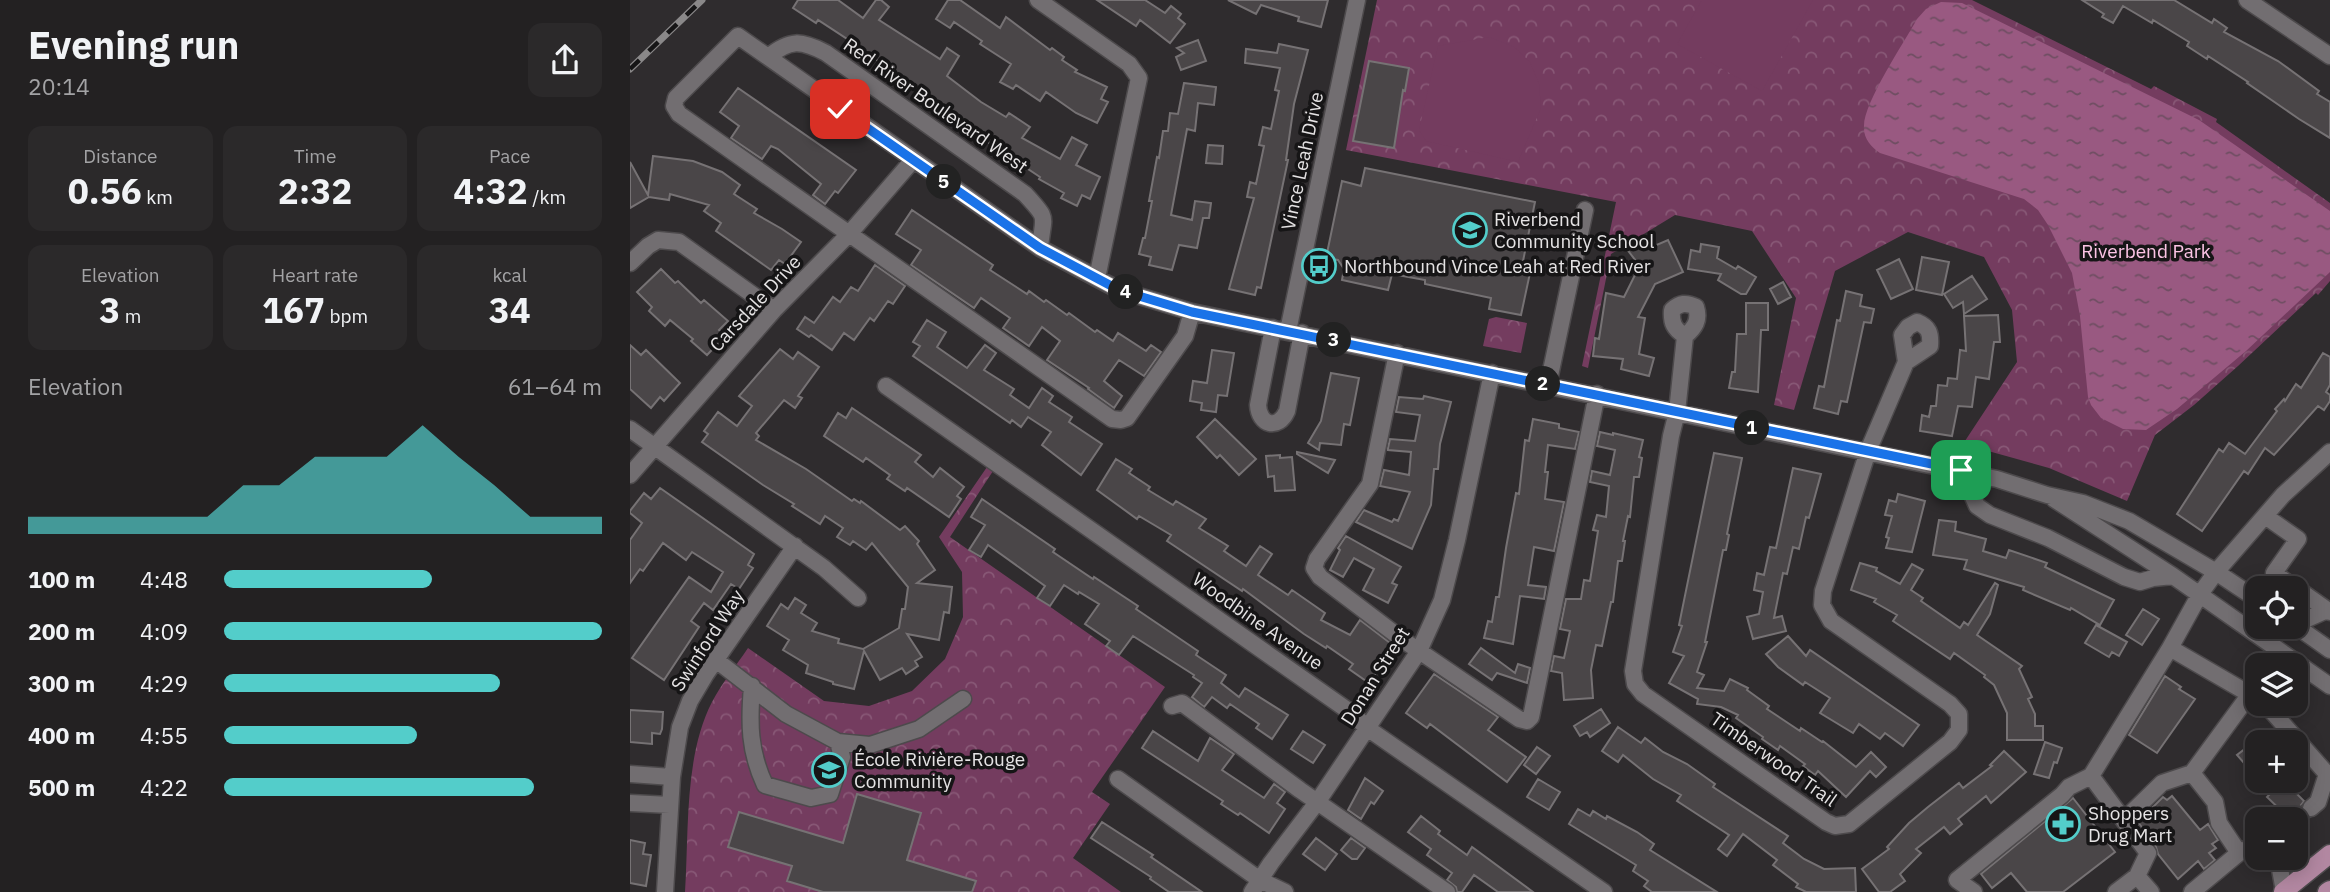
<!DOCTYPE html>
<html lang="en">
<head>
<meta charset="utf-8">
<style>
	body { margin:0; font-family:"IBM Plex Sans",sans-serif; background:#2b292a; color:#f1f3f6; height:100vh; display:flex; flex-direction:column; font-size:26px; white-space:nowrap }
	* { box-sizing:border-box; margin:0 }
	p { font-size:23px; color:#a3a3a5 }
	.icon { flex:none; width:38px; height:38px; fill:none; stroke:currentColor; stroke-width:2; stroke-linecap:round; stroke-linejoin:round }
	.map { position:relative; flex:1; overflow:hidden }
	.sheet { display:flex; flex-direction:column; background:#232122; width:630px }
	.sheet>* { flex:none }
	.tools { position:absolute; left:1615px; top:576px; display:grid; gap:14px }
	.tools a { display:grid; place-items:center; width:63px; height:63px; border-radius:14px; background:#232122; box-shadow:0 4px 18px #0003,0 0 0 2px #403e40; font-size:35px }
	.pin { position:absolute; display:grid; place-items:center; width:60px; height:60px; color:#fff; margin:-30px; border-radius:14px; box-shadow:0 4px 10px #0006 }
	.km { position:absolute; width:35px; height:35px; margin:-18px; border-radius:50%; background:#222; color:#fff; font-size:19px; line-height:35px; text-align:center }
	.round { display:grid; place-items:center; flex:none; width:74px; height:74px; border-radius:14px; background:#2b292a }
	.headline { display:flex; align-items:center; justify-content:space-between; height:119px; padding:0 28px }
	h1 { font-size:38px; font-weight:700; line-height:52px }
	.figures { display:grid; grid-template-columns:repeat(3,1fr); gap:10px; height:119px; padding:7px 28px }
	.figures div { display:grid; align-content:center; border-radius:14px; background:#2b292a; text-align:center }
	.figures b { font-size:35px; font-weight:700 }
	.figures small { font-size:19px; font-weight:400 }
	.figures p { font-size:19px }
	.chart { height:196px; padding:14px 28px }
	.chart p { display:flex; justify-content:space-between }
	.chart svg { width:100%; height:126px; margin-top:7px; fill:#53cdca; opacity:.7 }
	ul { padding:0 28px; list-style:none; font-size:23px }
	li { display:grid; grid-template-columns:112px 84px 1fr; align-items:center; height:52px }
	li i { height:18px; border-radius:9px; background:#53cdca }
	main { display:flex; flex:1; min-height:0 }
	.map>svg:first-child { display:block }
	.park { fill:url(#park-crowns) }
	.pitch { fill:#743c5f }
	.water { fill:url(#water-ripples) }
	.building { fill:#4a4648; stroke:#767274; stroke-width:2 }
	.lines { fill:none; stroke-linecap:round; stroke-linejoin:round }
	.minor-tunnel { stroke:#4a4749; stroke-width:16; stroke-dasharray:16 8; stroke-linecap:butt }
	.minor-casing { stroke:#4d4a4c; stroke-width:19 }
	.major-casing { stroke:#4d4a4c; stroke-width:21 }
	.minor { stroke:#726e71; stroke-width:16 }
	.major { stroke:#b287a1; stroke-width:18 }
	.rail-casing { stroke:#8a8889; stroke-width:7 }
	.rail { stroke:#161516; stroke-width:4.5; stroke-dasharray:13; stroke-linecap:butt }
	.route-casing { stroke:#fff; stroke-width:14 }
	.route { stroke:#1a73e8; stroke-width:9 }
	.labels { text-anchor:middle; stroke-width:7; stroke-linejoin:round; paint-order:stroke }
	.street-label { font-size:19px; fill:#e5e3e4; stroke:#161516 }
	.poi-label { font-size:19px; fill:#e5e3e4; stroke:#161516; text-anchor:start }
	.park-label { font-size:19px; fill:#fcc4e5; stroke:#161516 }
</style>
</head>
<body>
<main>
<section class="sheet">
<div class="headline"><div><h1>Evening run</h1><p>20:14</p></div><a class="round"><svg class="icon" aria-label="share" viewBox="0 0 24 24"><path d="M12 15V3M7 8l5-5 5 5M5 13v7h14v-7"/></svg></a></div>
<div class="figures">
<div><p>Distance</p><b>0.56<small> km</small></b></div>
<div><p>Time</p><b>2:32</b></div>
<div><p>Pace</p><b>4:32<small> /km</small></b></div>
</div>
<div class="figures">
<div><p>Elevation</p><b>3<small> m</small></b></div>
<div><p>Heart rate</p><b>167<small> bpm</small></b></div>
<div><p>kcal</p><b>34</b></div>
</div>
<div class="chart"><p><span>Elevation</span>61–64 m</p>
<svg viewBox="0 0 160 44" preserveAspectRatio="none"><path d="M0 44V38L10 38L20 38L30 38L40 38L50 38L60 27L70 27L80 17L90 17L100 17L110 6L120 17L130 27L140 38L150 38L160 38V44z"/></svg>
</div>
<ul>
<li><b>100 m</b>4:48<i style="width:55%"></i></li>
<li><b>200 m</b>4:09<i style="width:100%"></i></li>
<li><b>300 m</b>4:29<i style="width:73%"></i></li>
<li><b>400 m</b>4:55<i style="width:51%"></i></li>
<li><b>500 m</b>4:22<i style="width:82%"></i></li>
</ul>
</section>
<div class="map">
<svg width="1700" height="892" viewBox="0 0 1700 892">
	<defs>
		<pattern id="park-crowns" width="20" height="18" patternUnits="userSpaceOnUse" patternTransform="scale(1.75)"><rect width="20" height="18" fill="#743c5f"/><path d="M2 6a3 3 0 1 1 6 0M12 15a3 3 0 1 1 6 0" fill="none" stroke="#885876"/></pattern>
		<pattern id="water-ripples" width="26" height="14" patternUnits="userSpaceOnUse" patternTransform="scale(1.75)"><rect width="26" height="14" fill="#995981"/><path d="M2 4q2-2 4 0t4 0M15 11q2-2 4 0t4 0" fill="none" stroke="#6f4e62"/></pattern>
	</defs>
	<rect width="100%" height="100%" fill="#2f2c2e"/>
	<path class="park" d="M747 0H1342L1521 89 1524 86 1587 119 1586 122 1700 203V281L1688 295 1686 293 1608 366 1564 405 1525 435 1497 501 1419 468 1333 444 1387 362 1382 310 1354 257 1278 232 1205 271 1164 410 1144 405 1166 298 1122 231 1045 215 981 254 958 368 952 366 986 202 716 150Z
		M866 317 897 323 891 353 853 346 859 319Z
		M365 463 363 471 320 537 535 687 462 792 480 804 443 858 491 892H55C59 832 54 756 82 702 92 683 106 666 118 648L194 701 239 706 282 691 315 659 333 617 332 572 309 537 357 467Z"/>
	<path class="pitch" d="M1072 0H1183L1132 91 1047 44Z
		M859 37 884 47 900 62 909 84 911 108 888 162 796 141 789 130 808 46Z"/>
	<path class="water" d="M1311 2 1332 3 1569 120 1700 211V272L1616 351 1547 409 1516 430 1493 429 1471 418 1461 405 1458 397 1450 316 1442 273 1418 225 1408 210 1394 199 1250 153C1241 147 1233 138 1234 126 1234 102 1274 43 1287 19L1296 9Z"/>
	<path class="building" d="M168 0H208L233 18 246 0H251L259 7 249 20 310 59 317 48 329 56 317 76 351 102 376 117 379 113 400 127 392 138 430 159 442 137 457 145 446 165 470 177 460 199 452 195 447 206 431 198 434 193 409 179 410 177 335 127 315 112 317 109 264 74 265 72 242 57 243 56 188 20 186 23 163 8Z
		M318 0H330L370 28 376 17 420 50 422 48 434 57 432 60 447 70 445 72 477 87 471 99 478 102 467 123 446 113 416 92 410 101 386 85 383 89 370 82 381 64 350 44 352 41 324 22 320 28 306 19Z
		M467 0H515L535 13 541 6 551 14 548 18 555 24 540 43 510 20 506 26Z
		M598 0H698L691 27 668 21 669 17 631 5 626 14Z
		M1452 0H1544L1582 23 1584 19 1597 28 1594 32 1648 61 1689 91 1687 94 1700 102V138L1669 119 1617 83 1618 82 1578 56 1577 59 1557 46 1559 42 1523 20 1522 23 1493 6 1483 23 1472 17 1474 14Z
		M568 40 576 61 551 70 546 57 554 53 547 48Z
		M649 44 678 50 664 104 656 160H658L631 288 627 287 625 295 599 289 624 198 617 197 620 182 626 184 634 146 629 145 633 127 641 129 649 91 645 90 650 68 615 63 616 49 647 53Z
		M739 61 779 68 775 91 773 90 764 148 723 141Z
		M554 83 586 87 584 105 568 103 565 131 557 129 541 215 562 220 565 201 581 203 579 218H573L567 248 549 245 542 270 519 265 521 257 509 254 513 238H515L522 201H519L527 157 529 158 533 131H538L540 113 548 114Z
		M108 88 226 170 208 193 205 191 195 204 183 195 191 184 148 149 141 146 132 159 101 138 109 126 90 112Z
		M578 145 593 146 592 164 576 163Z
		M23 156 63 161 92 172 110 185 104 194 127 209 124 213 152 229 171 242 155 264 149 260 141 270 86 231 91 223 74 211 79 205 40 194 39 200 19 197 0 208V162L18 195Z
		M735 168 905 202 891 271 900 273 891 315 859 309 861 298 795 284V280L762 274 758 290 712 280 714 269 708 260 696 258 712 181 731 186Z
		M282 210 363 265 360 270 397 294 399 291 414 302 416 300 437 315 439 313 465 332 467 330 483 341 488 333 516 351 521 345 531 352 514 376 489 360 474 381 492 396 484 408 458 389 459 388 417 360 430 341 412 327 399 346 373 328 380 318 351 298 344 308 281 265 291 250 266 234Z
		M1006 240 1015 250 1038 240 1053 272 1025 284 1008 317 1015 318 1009 354 1024 358 1019 376 991 369 993 359 963 356 965 338 969 339 976 293 994 297 1005 275 1002 272 1009 265 996 248Z
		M1071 244 1089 247 1087 258 1106 269 1108 266 1126 277 1116 294H1111L1088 280 1091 274 1058 269 1061 250 1070 252Z
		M1292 257 1319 262 1312 295 1286 290Z
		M1269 259 1283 289 1261 299 1247 270Z
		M245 265 275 286 263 304 258 301 244 321 240 318 224 340 214 333 202 350 181 335 179 337 167 329 175 317 184 323 203 297 210 302 221 287 228 291Z
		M31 269 45 283 48 281 71 303 74 300 98 321 89 330 95 336 77 355 61 341 63 339 40 320 35 326 19 311 22 307 7 292Z
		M1342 276 1357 299 1334 314 1333 302 1323 308 1314 294Z
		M1153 282 1161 297 1148 304 1140 289Z
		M1216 291 1232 295 1230 306 1244 309 1241 323 1234 322 1217 402 1211 401 1208 414 1184 408 1189 386 1194 387 1207 320 1210 321Z
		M1116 303H1138V330H1131L1128 392 1099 388 1102 372H1105L1107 334H1116Z
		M1368 315 1370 342H1364L1359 379 1346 377 1342 407 1328 406 1322 436 1290 431 1292 415 1299 417 1301 406H1306L1308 385 1317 386 1318 378 1327 379 1330 350 1336 351 1334 316Z
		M297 320 316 332 307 347 337 368 355 345 366 353 354 370 384 389 380 395 399 408 412 388 423 396 419 402 442 417 439 422 472 444 451 475 412 445 421 432 398 417 391 427 382 420 380 423 283 356 290 346 283 342Z
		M0 345 11 355 16 350 50 383 34 401 30 397 21 408 0 389Z
		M150 349 163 359 168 352 189 367 168 396 172 398 165 408 154 400 126 433 129 436 126 440 176 469 222 501 224 499 230 503 231 501 270 530 275 526 289 541 287 544 305 570 287 583 322 587 319 613 314 612 309 640 277 634 292 657 285 661 288 666 276 674 272 668 250 680 234 651 224 689 203 684V682L176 673 178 665 153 650 159 640 137 626 151 604 158 609 165 598 176 605 171 613 187 623 182 631 209 639 208 643 233 649 269 628 272 609H275L278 587 242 543 236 550 223 541 220 545 207 537 213 528 195 516 190 524 162 506 164 504 133 485 72 442 78 434 74 431 88 412 107 426 122 406 109 396Z
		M582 350 604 353 597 396 588 395 586 412 571 410 572 403 560 401 563 381 577 383Z
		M1693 353 1700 357V385L1696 392 1700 395V401L1694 410 1688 406 1644 455 1635 448 1618 474 1614 471 1572 531 1547 514 1589 449 1593 452 1599 443 1615 454 1647 411 1645 409 1654 399 1655 401 1666 384 1671 388Z
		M701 373 729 378 720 425 714 424 711 445 690 443 689 450 678 443 691 421Z
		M794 396 821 402 810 444 808 469H804L801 505 782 549 726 522 734 510 762 522 764 519 768 521 780 492 750 486 754 470 779 475 781 452 758 450V448L760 439 785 441 790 415 766 412 769 397 793 399Z
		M222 408 291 455 285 462 303 477 310 468 334 487 327 496 331 499 319 517 277 488 275 491 257 479 260 475 236 458 233 462 194 436 208 413 216 418Z
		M585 419 626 459 609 475 590 455 587 458 567 437Z
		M903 419 929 424V428L949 432 945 449 918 445 915 472H918L915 499 934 502 924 551 904 547 898 585 916 587 914 599 890 596 883 644 854 638 858 621 862 622 866 597H869L876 548 886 493 889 494 895 440 899 441Z
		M970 432 983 435V433L1013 440 1009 457 1012 458 1009 477H1004L1000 517 998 516 993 541H995L992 561H988L983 602H981L972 646 966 645 961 670 963 698 934 700 932 673 921 671 924 656 934 658 940 631 930 629 936 599H951L954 580 960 581 968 531 963 530 967 515 976 517 979 486 960 482 962 471 980 475 985 450 967 446Z
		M667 452 705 460 698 473 667 454Z
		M1084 453 1112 458 1097 534 1099 535 1096 550H1093L1075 642H1077L1067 672 1074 675 1067 688 1094 691 1100 679 1118 688 1117 690 1139 706 1137 709 1170 731 1171 728 1192 742 1193 741 1226 767 1241 752 1256 767 1246 777 1240 771 1216 797 1188 771 1185 775 1173 766 1175 764 1150 746 1148 750 1132 739 1133 737 1106 718 1108 715 1091 707 1067 704 1068 699 1039 683 1054 656 1043 652 1052 626 1049 625Z
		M650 455V458L662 457 665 490 645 491 644 476 638 477 636 456Z
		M486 459 502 469 499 473 520 487 518 490 543 505 546 501 576 519 569 528 598 546 594 551 616 566 630 546 642 554 628 575 658 595 662 590 695 613 691 620 720 635 730 620 764 646 739 683 719 669 723 664 697 646 696 648 674 634 613 589 612 591 537 541 541 535 509 516 507 519 467 490Z
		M1163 468 1191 474 1179 518 1176 517 1169 549 1163 547 1157 574 1153 573 1144 618 1152 616 1156 631 1123 639 1117 617 1129 614 1133 592 1124 590 1127 573 1134 575 1140 547 1146 548Z
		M30 488 124 554 118 565 123 568 109 589 101 584 83 610 74 603 61 621 69 627 34 680 2 658 59 577 81 592 93 572 62 552 56 560 33 543 13 571 10 569 0 583V540L12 523 0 513V511L14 493 21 499Z
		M1268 494 1295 501 1282 552 1256 548 1259 538 1256 537 1262 516 1255 515 1259 500 1266 502Z
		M352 499 425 549 423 552 463 579 464 577 508 606 506 609 568 651 566 655 596 675 591 683 609 697 615 688 658 715 642 739 626 728 629 724 600 704 597 708 582 697 574 707 562 697 572 683 563 677 564 675 503 636 489 655 476 646 480 641 455 624 469 604 449 592 448 594 434 585 420 606 407 598 415 586 358 545 351 557 339 550 355 525 341 517Z
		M1309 520 1326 522 1325 531 1356 539 1353 551 1376 558 1379 550 1417 563 1415 567 1484 600 1470 625 1441 608 1440 610 1393 590 1394 587 1334 569 1337 560 1303 555Z
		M716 536 771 567 762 583 767 585 758 603 733 590 744 569 724 558 713 577 700 570 710 550 708 548Z
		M1230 563 1247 568 1246 571 1270 584 1282 564 1293 570 1281 590 1293 598 1291 601 1330 628 1334 622 1338 625 1365 583 1368 585 1360 614 1347 635 1392 666 1389 669 1402 697 1398 699 1405 714V726H1413V740H1377V713L1364 685 1354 677 1355 675 1324 653 1320 659 1263 621 1267 615 1244 602 1246 599 1221 590Z
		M1513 609 1529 619 1512 645 1496 635Z
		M1466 625 1497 642 1489 656 1482 652 1479 657 1455 643Z
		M1158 636 1176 656 1180 650 1289 725 1273 746 1255 733 1250 739 1229 724 1223 733 1190 713 1200 698 1175 682 1173 685 1148 667 1136 654Z
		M851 648 885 673 888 664 900 668 897 683 867 673 862 680 839 664Z
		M804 674 868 717 858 730 896 757 877 782 800 724 797 728 776 713Z
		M1535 676 1551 687 1549 689 1565 699 1527 753 1499 735Z
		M971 709 980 723 960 737 957 732 950 736 944 726Z
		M0 710 33 712 32 729 30 734 22 733V744L0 742Z
		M988 727 1011 743 1015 738 1033 752 1057 764 1085 784 1083 787 1158 836 1153 843 1174 859 1194 869 1225 868 1226 892H1176L1166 887 1168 884 1143 865 1147 860 1113 834 1097 856 1088 849 1099 835 1047 801 1051 795 1023 779 993 755 988 762 972 751Z
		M523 731 568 761 580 738 604 754 592 770 634 798 644 784 655 792 647 803 655 809 639 833 610 813 608 815 591 804 593 801 512 748Z
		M673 731 695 745 683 763 661 749Z
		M1628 739V779L1607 755Z
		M1415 742 1432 748 1427 763 1424 762 1419 778 1404 774Z
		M907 747 920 756 906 774 894 765Z
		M1374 751 1396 772 1361 803 1356 796 1328 819 1332 824 1320 834 1314 827 1286 849 1291 853 1270 874 1275 881 1260 892H1249L1232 869 1259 849 1257 847 1279 823 1298 807 1329 783 1333 788 1362 766 1360 765Z
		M735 778 753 791 744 804 741 802 731 819 718 810Z
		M908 779 930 792 919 810 897 797Z
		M1628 780H1653L1674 801 1671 805 1672 812 1664 819H1660L1637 797 1640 794Z
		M227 794 291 813 277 860 346 881 342 892H193L157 881 162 866 98 847 109 812 213 843Z
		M1542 796 1570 830 1578 824 1588 840 1582 844 1586 848 1579 853 1585 860 1574 869 1568 861 1548 879 1528 854 1526 847 1508 822 1525 809 1523 807 1533 797 1537 800Z
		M1443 798 1485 852 1433 892H1397L1381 873 1362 888 1351 874Z
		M948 809 960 816 963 811 976 819 977 816 1007 832 1024 844 1020 850 1087 892H1022L1014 886 1018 881 1003 871 1006 865 939 824Z
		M791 816 810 831 808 834 837 855 842 847 903 892H868L844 875 832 892H827L826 887 817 880 822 873 797 855 801 849 778 832Z
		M472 822 523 855 521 857 572 892H539L520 879 521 877 461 838Z
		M686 838 707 854 695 870 673 854Z
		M721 838 735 848 727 859H722L711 850Z
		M0 840 15 843 13 854 21 855 16 886 0 883Z"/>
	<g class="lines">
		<path class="minor-tunnel" d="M1665 819 1681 808"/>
		<g class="minor-casing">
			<path id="minor" d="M408 0 499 64 509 78 467 278
				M1617 0 1700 56
				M138 57C160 39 171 40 196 53L395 194C420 221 413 214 410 248
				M0 263 18 246 28 240 49 242 144 310
				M562 312 555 336 497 418 491 420 482 419 49 114 44 106 46 98 108 36 410 248 489 290 562 312 1367 479 1417 495 1453 503 1499 521 1586 572 1628 600
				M643 328 628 405C629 425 648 431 657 411L672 333
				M658 331 727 0
				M1055 336C1065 328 1070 320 1066 307 1056 302 1050 303 1042 310 1041 323 1044 329 1055 336L1047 412 1041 436 1003 671 1005 684 1013 694 1196 822 1205 826 1219 824 1320 742 1329 730V714L1320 704 1201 621 1192 605 1193 591 1238 451 1276 362 1272 335 1278 327 1287 322C1299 327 1301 333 1300 346L1276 362
				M767 353 740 484 687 559 684 568 690 577 773 640 889 719 897 721 901 717 967 394
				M918 385 955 210
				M256 386 723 714 737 728 974 892
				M0 429 194 568 228 598
				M1331 470 1347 506 1360 515 1418 538 1494 577 1510 582 1523 578 1543 576
				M0 475 144 310 219 234 283 160
				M1424 499 1543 576 1700 686
				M1635 516 1668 539 1644 573 1665 588
				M1666 588 1700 612
				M1666 624 1697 610
				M1666 626 1700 650
				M86 660 156 714 208 742 240 745 289 729 333 699
				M122 686C119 723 119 751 135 785L181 798 200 794 212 757 208 742
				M1628 699 1540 648 1570 594 1586 572 1653 495 1700 452
				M1641 704 1638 707 1697 774 1688 802 1681 808
				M542 706 552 703 670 790 817 892
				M1562 773 1585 802 1589 823 1609 853
				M0 774 42 777
				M488 779 630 880 655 892
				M0 803 40 805
				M1494 820 1532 783 1562 773 1620 694
				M1648 858 1654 891
				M1507 876 1518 853 1461 776 1540 648
				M35 892 42 777 50 727 60 701 76 674 165 546
				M622 892 641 863 688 801 789 651 812 600 827 540 862 373
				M1344 892 1327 880 1432 795 1439 787 1461 776
				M1486 892 1507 876 1521 892
				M1562 892 1609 853 1628 843"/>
		</g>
		<g class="major-casing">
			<path id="major" d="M1653 892 1700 854
				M1697 892 1700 890"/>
		</g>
		<use href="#minor" class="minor"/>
		<use href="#major" class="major"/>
		<g class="rail-casing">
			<path id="rail" d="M0 69 72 0"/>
		</g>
		<use href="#rail" class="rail"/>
	</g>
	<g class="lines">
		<g class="route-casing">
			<path id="route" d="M210 109 410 248 489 290 562 312 1331 470"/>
		</g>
		<use href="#route" class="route"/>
	</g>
	<defs>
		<g id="school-ring" transform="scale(1.75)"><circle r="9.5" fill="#161516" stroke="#53cdca" stroke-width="1.5"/><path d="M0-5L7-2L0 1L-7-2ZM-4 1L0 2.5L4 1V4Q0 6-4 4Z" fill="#53cdca"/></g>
		<g id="bus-ring" transform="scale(1.75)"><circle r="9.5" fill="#161516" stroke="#53cdca" stroke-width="1.5"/><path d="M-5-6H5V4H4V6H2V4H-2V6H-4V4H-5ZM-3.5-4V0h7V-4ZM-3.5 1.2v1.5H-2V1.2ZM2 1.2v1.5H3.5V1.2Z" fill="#53cdca"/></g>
		<g id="pharmacy-ring" transform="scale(1.75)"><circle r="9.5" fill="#161516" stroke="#53cdca" stroke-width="1.5"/><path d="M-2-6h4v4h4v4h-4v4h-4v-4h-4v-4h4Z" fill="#53cdca"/></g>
	</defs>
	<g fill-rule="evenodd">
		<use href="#school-ring" x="840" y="230"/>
		<use href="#bus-ring" x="689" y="266"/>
		<use href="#school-ring" x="199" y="770"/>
		<use href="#pharmacy-ring" x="1433" y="824"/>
	</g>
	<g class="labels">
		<g class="street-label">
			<text transform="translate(306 105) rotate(35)" y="7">Red River Boulevard West</text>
			<text transform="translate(672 161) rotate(-78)" y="7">Vince Leah Drive</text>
			<text transform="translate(125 303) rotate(-47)" y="7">Carsdale Drive</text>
			<text transform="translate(628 621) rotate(35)" y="7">Woodbine Avenue</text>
			<text transform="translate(77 640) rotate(-57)" y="7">Swinford Way</text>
			<text transform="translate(745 676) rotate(-58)" y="7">Donan Street</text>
			<text transform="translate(1144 759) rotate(35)" y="7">Timberwood Trail</text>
		</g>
		<g class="poi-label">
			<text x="864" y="226">Riverbend<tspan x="864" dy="22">Community School</tspan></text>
			<text x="714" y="273">Northbound Vince Leah at Red River</text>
			<text x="224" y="766">École Rivière-Rouge<tspan x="224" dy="22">Community</tspan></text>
			<text x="1458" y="820">Shoppers<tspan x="1458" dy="22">Drug Mart</tspan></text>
		</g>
		<g class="park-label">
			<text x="1516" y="258">Riverbend Park</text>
		</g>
	</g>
</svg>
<div class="tools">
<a><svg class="icon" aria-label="locate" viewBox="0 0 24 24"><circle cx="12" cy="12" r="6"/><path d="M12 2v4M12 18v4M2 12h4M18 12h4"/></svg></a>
<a><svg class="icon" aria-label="layers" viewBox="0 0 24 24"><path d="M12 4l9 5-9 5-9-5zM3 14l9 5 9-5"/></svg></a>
<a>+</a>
<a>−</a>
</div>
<div class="pin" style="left:1331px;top:470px;background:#1e9e55"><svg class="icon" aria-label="arrive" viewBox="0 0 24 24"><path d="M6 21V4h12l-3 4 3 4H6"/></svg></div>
<div class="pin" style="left:210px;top:109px;background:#d93025"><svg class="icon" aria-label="check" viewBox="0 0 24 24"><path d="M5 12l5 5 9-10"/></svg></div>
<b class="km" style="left:1122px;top:428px">1</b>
<b class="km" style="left:913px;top:384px">2</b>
<b class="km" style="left:704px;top:340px">3</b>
<b class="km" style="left:496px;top:292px">4</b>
<b class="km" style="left:314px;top:182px">5</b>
</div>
</main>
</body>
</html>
